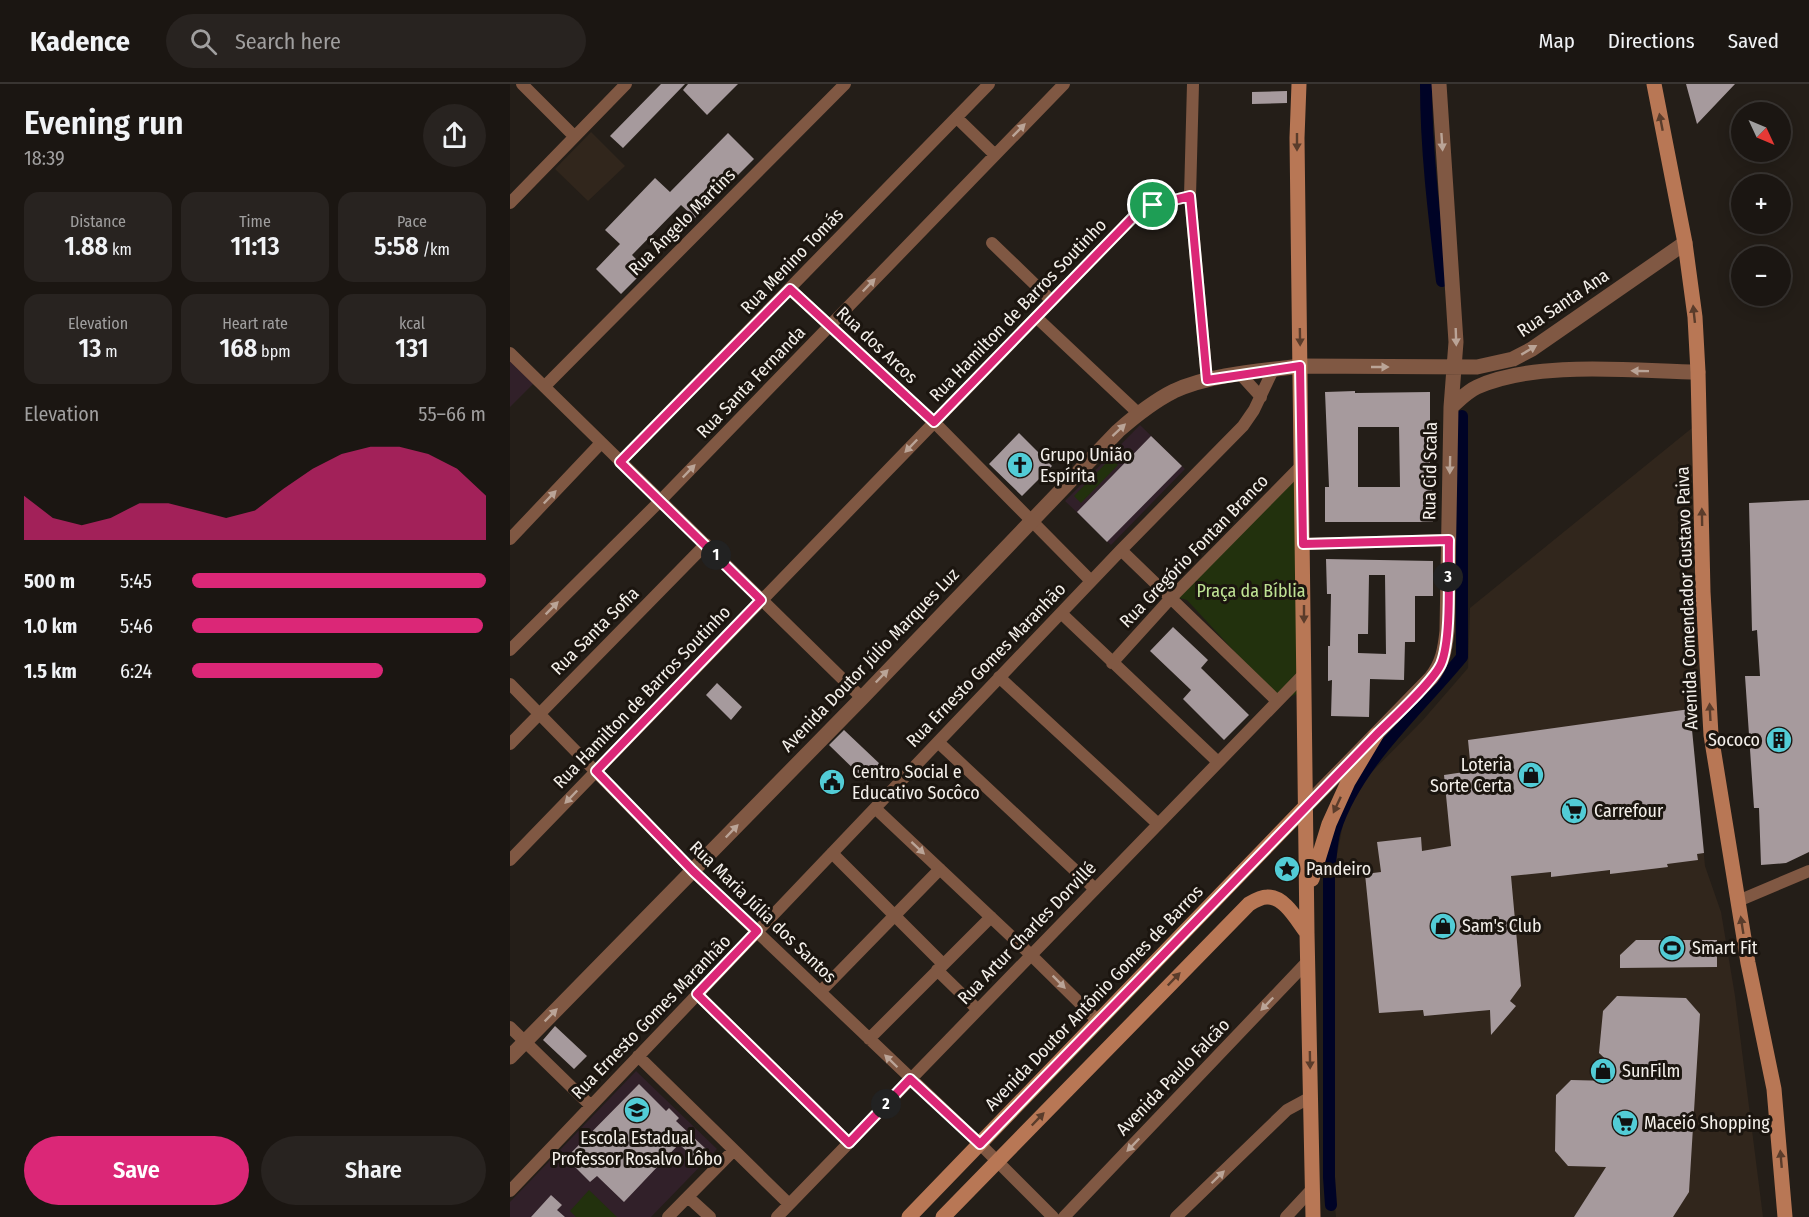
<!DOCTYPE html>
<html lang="en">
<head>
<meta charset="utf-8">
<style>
	body { margin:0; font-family:"Fira Sans Condensed",sans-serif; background:#282320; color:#f1f3f6; height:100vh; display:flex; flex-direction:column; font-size:22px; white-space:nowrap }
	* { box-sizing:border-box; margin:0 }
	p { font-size:20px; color:#a09f9f }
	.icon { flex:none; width:33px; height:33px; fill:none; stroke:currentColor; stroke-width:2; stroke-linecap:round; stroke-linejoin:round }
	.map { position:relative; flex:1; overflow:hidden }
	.side { display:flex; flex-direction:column; background:#1b1612; width:510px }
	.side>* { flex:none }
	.needle { width:39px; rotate:134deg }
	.buttons { position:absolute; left:1221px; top:18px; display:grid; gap:12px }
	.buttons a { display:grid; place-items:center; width:60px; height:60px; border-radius:50%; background:#1b1612; box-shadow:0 3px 15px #0003,0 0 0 2px #393532; font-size:30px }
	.pin { position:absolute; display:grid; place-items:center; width:51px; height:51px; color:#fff; margin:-26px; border:3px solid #fff; border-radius:50%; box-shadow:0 2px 6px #0007 }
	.km { position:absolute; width:30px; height:30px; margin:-15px; border-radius:50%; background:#222; color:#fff; font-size:16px; line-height:30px; text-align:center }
	.round { display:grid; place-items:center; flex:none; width:63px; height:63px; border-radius:32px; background:#282320 }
	.overview { display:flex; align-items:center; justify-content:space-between; height:102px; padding:0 24px }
	h1 { font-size:33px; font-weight:600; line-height:45px }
	.metrics { display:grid; grid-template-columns:repeat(3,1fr); gap:9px; height:102px; padding:6px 24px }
	.metrics div { display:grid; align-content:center; border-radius:15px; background:#282320; text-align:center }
	.metrics b { font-size:26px; font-weight:600 }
	.metrics small { font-size:16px; font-weight:400 }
	.metrics p { font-size:16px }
	.chart { height:168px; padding:12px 24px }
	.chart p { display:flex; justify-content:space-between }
	.chart svg { width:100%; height:108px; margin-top:6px; fill:#db2777; opacity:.7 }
	.primary-button { display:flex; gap:12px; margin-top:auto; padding:12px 24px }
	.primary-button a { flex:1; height:69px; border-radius:36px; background:#db2777; color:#fff; font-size:24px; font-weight:600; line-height:69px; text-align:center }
	.primary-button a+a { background:#282320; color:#f1f3f6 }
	ul { padding:0 24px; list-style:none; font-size:20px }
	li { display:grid; grid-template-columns:96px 72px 1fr; align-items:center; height:45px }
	li i { height:15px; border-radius:8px; background:#db2777 }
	header { display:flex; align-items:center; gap:36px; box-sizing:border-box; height:84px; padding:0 30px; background:#1b1612; border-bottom:2px solid #393532 }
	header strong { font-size:28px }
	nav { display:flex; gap:33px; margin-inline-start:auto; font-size:21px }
	.search { width:420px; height:54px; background:#282320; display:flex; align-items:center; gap:15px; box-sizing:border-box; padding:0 21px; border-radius:33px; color:#a09f9f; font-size:22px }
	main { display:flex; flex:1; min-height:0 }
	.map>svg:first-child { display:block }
	.built { fill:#31261c }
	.education { fill:#312029 }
	.green { fill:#22310d }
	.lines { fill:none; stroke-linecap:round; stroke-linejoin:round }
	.canal { stroke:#000326; stroke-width:12 }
	.building { fill:#a69a9d; fill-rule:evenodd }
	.minor { stroke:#805843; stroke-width:12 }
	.tertiary { stroke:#805843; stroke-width:15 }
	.secondary { stroke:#b87755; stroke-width:15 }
	.oneway { fill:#5a3c2b }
	.oneway2 { fill:#baa497 }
	.route-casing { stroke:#fff; stroke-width:12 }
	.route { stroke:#db2777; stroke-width:8 }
	.labels { text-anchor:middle; stroke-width:6; stroke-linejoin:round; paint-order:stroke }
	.street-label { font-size:18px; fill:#f4f0eb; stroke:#1b150f }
	.poi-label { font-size:18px; fill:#f4f0eb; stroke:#1b150f; text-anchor:start }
	.park-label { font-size:18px; fill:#bee294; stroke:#1b150f }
</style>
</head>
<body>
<header>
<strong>Kadence</strong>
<div class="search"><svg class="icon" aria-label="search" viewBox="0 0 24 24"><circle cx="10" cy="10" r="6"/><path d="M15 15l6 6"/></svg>Search here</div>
<nav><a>Map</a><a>Directions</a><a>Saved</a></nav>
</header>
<main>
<section class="side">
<div class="overview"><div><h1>Evening run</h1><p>18:39</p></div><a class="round"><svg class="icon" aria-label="share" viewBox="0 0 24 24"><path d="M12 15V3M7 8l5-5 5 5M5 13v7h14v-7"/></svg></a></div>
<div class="metrics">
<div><p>Distance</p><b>1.88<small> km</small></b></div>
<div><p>Time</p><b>11:13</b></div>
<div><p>Pace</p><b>5:58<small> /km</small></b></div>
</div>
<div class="metrics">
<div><p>Elevation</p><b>13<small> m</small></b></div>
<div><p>Heart rate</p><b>168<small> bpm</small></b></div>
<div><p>kcal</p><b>131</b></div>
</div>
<div class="chart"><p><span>Elevation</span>55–66 m</p>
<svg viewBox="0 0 160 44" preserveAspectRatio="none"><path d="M0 44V26L10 35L20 38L30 35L40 29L50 29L60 32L70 35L80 32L90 23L100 15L110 9L120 6L130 6L140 9L150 15L160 26V44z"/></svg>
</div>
<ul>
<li><b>500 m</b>5:45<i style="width:100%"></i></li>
<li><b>1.0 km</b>5:46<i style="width:99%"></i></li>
<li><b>1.5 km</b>6:24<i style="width:65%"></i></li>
</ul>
<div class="primary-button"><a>Save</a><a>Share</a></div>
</section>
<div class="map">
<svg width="1299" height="1133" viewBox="0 0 1299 1133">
	<rect width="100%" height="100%" fill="#241e18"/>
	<path class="built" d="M81 48 115 82 78 117 45 85Z
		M1182 344 1197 603 1178 608 1195 782 1211 828 1225 912 1253 1133H826L823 1104 824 786 835 730 853 697 913 636 958 584 960 524Z"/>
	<path class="education" d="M0 272 26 297 0 323Z
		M630 341 675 385 601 461 555 417Z
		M126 987 207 1065 141 1133H0V1118Z"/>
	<path class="green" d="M601 374 608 381 571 419 564 412Z
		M792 381 794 607 770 617 677 516 663 512Z
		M79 1106 107 1133H66L60 1127Z"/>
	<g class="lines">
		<path class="canal" d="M916 0C916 66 924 131 932 197
			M821 1121 819 1093V788C821 774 821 759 825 746 847 679 908 627 952 573V332"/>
	</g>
	<path class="building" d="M151 0H175L113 64 100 52Z
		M178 0H228L197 31 173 6Z
		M1176 0H1225L1187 40Z
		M777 7V19L742 20V8Z
		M218 49 244 75 185 134 171 121 122 171 136 185 111 210 86 185 110 160 95 146 145 94 160 108Z
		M845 307V309L920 308V404H922L923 438H815V403H819L815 308ZM848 343H889L890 403H848Z
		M509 349 542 382 512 412 479 380Z
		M641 352 672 382 597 458 567 428Z
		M1299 416V768L1276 779 1251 781 1249 724H1244L1235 592H1250L1247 546 1242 547 1239 419Z
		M816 475 923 477V512H905V558H895L894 596 860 595 859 633 821 632 822 596 818 597V562H820L821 510H817ZM859 491H875L876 570 848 569V550H858Z
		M663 543 698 576 691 584 739 631 714 656 673 615 681 606 640 567Z
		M207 599 232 623 221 636 196 611Z
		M1180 625 1194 769 1187 770 1188 776 1157 780 1158 783 1100 790V786L1041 793V788L1001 792 1011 902 1000 917 1006 922 981 951 980 926 914 932 913 926 869 929 855 790 871 788 867 758 911 753 912 767 941 762 934 691 961 687 958 656Z
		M334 646 371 681 356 697 319 661Z
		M1126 856H1207V883L1110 884V871Z
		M1107 912 1176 914 1190 930 1179 1108 1163 1133H1064L1096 1083 1058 1082 1045 1067 1046 1011 1061 996 1103 997 1104 983 1089 969 1093 927Z
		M45 942 77 972 64 985 33 956Z
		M129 1000 156 1027 159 1024 169 1034 166 1037 196 1065 186 1076 169 1060 114 1118 87 1092 80 1098 56 1074Z
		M41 1111 52 1121 47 1126 55 1133H21Z"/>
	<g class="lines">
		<path class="minor" d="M12 0 64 52
			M683 0 680 112 697 296
			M447 34 484 70
			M0 119 116 0
			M482 159 542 217
			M280 205 424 338 581 497
			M526 233 628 329
			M0 269 352 614
			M731 291 751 313
			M35 302 335 0
			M110 378 479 0
			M0 455 91 359
			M793 460 939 456
			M611 466 767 617
			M551 529 708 678
			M0 566 150 417 554 0
			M602 579 660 515 792 381
			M489 593 648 740
			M0 600 183 787 470 1060 543 1133
			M428 658 585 805
			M0 660 196 460
			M365 724 521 871 589 938
			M322 769 433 880
			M0 776 632 124 680 112
			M1228 817 1299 787
			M427 886 468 926
			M310 908 430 785
			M187 910 339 1059
			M0 943 81 1022
			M359 955 481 833
			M128 972 279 1120
			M0 1107 611 466 733 342 744 326 763 286
			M178 1113 200 1133
			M158 1133 224 1066
			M267 1133 794 590
			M554 1133 798 877
			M666 1133 777 1026 801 1013
			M776 1133 803 1104"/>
		<path class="tertiary" d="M941 323C949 316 958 307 967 303 1026 276 1124 287 1188 288
			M796 722 921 594C933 579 935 565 937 547L941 323 946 258 929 0
			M0 973 352 614 608 347C625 332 644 317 664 307 701 290 751 287 791 282L967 283 1003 275 1022 265 1175 159"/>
		<path class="secondary" d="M789 0 787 54 797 849 803 1133
			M1144 0 1175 159 1185 233 1188 288 1193 508 1201 651 1238 879 1264 1005 1275 1133
			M802 795 819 740 838 698 866 651
			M399 1133 796 722
			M433 1133 739 820C744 817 751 813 757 813 775 812 788 838 797 849"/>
	</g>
	<defs><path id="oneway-solid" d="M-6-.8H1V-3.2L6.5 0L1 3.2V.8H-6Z" transform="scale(1.5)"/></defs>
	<g class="oneway">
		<use href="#oneway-solid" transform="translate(1151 38) rotate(-101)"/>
		<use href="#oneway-solid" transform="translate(787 58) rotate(90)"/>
		<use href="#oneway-solid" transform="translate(1184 230) rotate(-96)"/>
		<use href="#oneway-solid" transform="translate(790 253) rotate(89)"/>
		<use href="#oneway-solid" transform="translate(1192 433) rotate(-91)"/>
		<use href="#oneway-solid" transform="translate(794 530) rotate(90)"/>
		<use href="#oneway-solid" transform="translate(1200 628) rotate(-93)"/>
		<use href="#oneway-solid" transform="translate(827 721) rotate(115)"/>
		<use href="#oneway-solid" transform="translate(1232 841) rotate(-99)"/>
		<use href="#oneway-solid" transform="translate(664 895) rotate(-46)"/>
		<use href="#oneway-solid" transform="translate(800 976) rotate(89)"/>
		<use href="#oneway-solid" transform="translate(528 1035) rotate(-46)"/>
		<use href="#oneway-solid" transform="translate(1271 1075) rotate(-95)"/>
	</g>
	<g class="oneway2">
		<use href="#oneway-solid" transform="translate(509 46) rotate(-45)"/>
		<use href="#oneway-solid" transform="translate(932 58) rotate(86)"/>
		<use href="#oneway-solid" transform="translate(359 201) rotate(-46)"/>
		<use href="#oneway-solid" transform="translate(946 253) rotate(88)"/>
		<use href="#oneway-solid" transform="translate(1019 266) rotate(-31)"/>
		<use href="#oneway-solid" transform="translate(870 283)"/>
		<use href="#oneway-solid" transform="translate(1130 287) rotate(-179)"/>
		<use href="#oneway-solid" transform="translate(609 346) rotate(-43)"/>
		<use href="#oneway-solid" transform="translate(401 362) rotate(134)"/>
		<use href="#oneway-solid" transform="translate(940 381) rotate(91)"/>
		<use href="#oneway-solid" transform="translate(179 387) rotate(-46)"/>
		<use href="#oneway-solid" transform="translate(40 413) rotate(-46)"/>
		<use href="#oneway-solid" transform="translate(42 524) rotate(-45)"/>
		<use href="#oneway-solid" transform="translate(372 592) rotate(-46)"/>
		<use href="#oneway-solid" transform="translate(61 713) rotate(134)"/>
		<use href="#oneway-solid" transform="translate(222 747) rotate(-46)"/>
		<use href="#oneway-solid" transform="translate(408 764) rotate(43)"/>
		<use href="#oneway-solid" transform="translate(549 898) rotate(45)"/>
		<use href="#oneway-solid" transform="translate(757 920) rotate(134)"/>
		<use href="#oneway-solid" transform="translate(41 931) rotate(-45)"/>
		<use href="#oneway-solid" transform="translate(381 977) rotate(-136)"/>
		<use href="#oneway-solid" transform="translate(623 1061) rotate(134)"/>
		<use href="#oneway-solid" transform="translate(708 1093) rotate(-44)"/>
	</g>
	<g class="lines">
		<g class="route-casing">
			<path id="route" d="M680 112 697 296 790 282 793 460 939 456C938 487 942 554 931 580 922 599 882 635 866 651L470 1060 400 995 339 1059 187 910 247 847 183 787 86 687 251 516 110 378 280 205 424 338 632 124Z"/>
		</g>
		<use href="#route" class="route"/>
	</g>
	<defs>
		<g id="church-disc" transform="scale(1.35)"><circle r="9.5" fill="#52ccd6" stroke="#1b150f"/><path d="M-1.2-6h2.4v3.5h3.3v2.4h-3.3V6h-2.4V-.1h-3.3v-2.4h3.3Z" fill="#111"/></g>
		<g id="building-disc" transform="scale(1.35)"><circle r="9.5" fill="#52ccd6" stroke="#1b150f"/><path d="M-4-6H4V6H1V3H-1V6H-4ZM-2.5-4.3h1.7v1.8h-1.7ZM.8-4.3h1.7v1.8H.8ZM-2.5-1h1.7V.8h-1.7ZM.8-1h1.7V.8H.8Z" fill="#111"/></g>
		<g id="shop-disc" transform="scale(1.35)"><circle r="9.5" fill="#52ccd6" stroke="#1b150f"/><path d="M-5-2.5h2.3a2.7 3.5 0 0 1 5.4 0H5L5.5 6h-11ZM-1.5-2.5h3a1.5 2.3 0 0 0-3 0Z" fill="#111"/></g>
		<g id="civic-disc" transform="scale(1.35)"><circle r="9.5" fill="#52ccd6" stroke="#1b150f"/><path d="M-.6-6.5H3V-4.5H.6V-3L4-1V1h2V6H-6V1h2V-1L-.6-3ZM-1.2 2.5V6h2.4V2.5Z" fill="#111"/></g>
		<g id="supermarket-disc" transform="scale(1.35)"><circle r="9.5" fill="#52ccd6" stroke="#1b150f"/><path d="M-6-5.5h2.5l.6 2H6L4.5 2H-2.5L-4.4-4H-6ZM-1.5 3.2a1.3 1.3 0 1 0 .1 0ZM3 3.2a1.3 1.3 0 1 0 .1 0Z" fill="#111"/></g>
		<g id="sight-disc" transform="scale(1.35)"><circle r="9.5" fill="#52ccd6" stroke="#1b150f"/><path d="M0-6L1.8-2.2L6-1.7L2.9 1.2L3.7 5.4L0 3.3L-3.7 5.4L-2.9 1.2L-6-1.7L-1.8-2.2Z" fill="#111"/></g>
		<g id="stadium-disc" transform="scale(1.35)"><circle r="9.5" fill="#52ccd6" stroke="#1b150f"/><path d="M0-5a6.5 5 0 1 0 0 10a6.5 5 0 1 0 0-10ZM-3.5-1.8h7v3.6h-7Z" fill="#111"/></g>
		<g id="school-disc" transform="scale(1.35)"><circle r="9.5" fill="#52ccd6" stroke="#1b150f"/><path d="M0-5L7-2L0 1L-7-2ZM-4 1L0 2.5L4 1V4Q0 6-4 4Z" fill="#111"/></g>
	</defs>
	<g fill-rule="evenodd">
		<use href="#church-disc" x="510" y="381"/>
		<use href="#building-disc" x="1269" y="656"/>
		<use href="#shop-disc" x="1021" y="691"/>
		<use href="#civic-disc" x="322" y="698"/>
		<use href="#supermarket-disc" x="1064" y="727"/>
		<use href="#sight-disc" x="777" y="785"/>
		<use href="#shop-disc" x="933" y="842"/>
		<use href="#stadium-disc" x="1162" y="864"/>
		<use href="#shop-disc" x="1093" y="987"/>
		<use href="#school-disc" x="127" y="1026"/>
		<use href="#supermarket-disc" x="1115" y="1039"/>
	</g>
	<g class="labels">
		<g class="street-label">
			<text transform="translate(172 138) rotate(-45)" y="6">Rua Ângelo Martins</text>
			<text transform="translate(282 177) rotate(-46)" y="6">Rua Menino Tomás</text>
			<text transform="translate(1053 219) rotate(-34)" y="6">Rua Santa Ana</text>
			<text transform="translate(508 226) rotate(-46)" y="6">Rua Hamilton de Barros Soutinho</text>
			<text transform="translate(367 261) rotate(43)" y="6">Rua dos Arcos</text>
			<text transform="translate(241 298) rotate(-46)" y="6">Rua Santa Fernanda</text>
			<text transform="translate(920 387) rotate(-89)" y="6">Rua Cid Scala</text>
			<text transform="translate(684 467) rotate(-46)" y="6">Rua Gregório Fontan Branco</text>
			<text transform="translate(1177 514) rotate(-92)" y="6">Avenida Comendador Gustavo Paiva</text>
			<text transform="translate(85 547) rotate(-45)" y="6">Rua Santa Sofia</text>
			<text transform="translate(360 576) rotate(-46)" y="6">Avenida Doutor Júlio Marques Luz</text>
			<text transform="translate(476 581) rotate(-46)" y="6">Rua Ernesto Gomes Maranhão</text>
			<text transform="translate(132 613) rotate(-46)" y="6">Rua Hamilton de Barros Soutinho</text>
			<text transform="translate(253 828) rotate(44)" y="6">Rua Maria Júlia dos Santos</text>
			<text transform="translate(517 849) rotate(-46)" y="6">Rua Artur Charles Dorvillé</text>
			<text transform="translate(584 914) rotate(-46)" y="6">Avenida Doutor Antônio Gomes de Barros</text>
			<text transform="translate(141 933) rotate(-46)" y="6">Rua Ernesto Gomes Maranhão</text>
			<text transform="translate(663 993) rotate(-46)" y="6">Avenida Paulo Falcão</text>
		</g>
		<g class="poi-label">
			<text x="530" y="377">Grupo União<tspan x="530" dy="21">Espírita</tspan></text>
			<text x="1250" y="662" text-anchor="end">Sococo</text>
			<text x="1002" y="687" text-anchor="end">Loteria<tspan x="1002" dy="21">Sorte Certa</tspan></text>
			<text x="342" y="694">Centro Social e<tspan x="342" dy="21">Educativo Socôco</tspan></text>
			<text x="1084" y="733">Carrefour</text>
			<text x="796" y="791">Pandeiro</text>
			<text x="952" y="848">Sam's Club</text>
			<text x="1182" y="870">Smart Fit</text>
			<text x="1112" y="993">SunFilm</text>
			<text x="1134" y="1045">Maceió Shopping</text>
			<text x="127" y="1060" text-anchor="middle">Escola Estadual<tspan x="127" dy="21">Professor Rosalvo Lôbo</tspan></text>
		</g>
		<g class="park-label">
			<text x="741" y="513">Praça da Bíblia</text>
		</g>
	</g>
</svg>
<div class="buttons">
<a><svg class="needle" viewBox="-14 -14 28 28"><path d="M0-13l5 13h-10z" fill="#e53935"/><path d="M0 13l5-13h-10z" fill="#a09f9f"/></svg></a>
<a>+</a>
<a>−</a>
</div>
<div class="pin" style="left:643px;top:121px;background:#1e9e55"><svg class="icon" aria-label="arrive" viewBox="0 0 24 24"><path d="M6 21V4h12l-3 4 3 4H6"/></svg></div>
<b class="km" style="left:206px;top:471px">1</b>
<b class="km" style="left:376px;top:1020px">2</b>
<b class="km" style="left:938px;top:493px">3</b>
</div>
</main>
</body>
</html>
